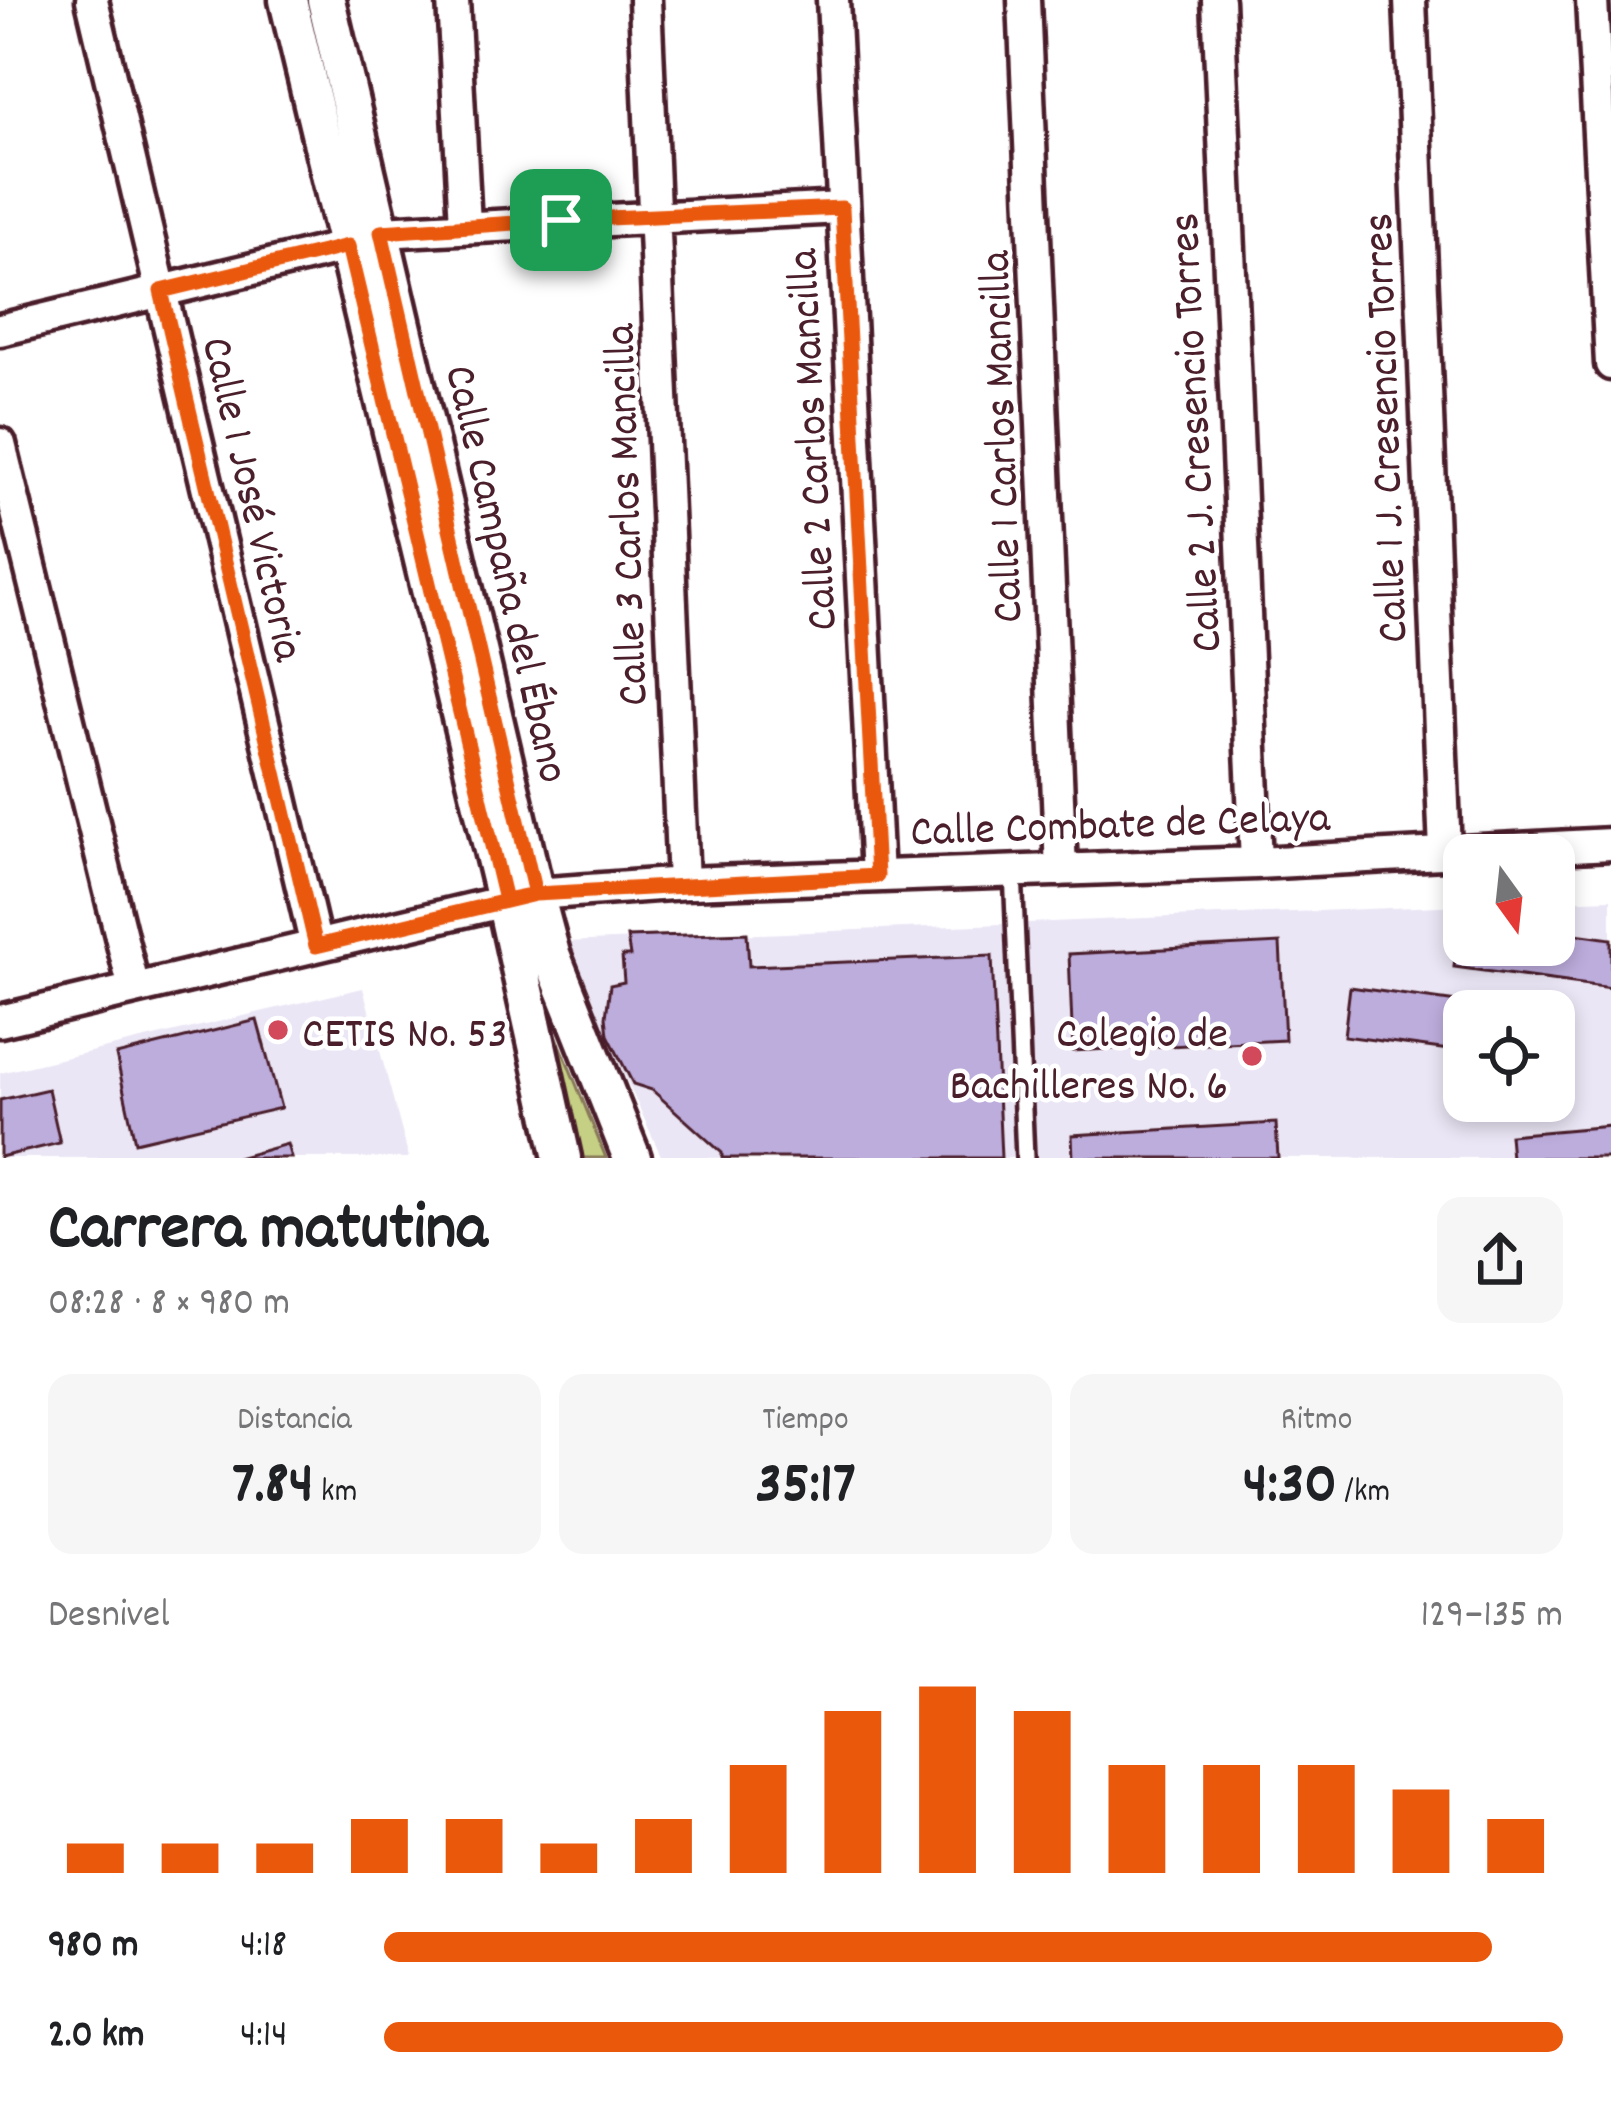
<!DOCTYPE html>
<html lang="es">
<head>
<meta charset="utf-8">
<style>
	body { margin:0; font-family:Dekko,sans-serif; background:#f6f6f6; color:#202124; height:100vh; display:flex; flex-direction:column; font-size:45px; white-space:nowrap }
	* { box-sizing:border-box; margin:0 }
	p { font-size:39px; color:#757577 }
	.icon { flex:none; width:66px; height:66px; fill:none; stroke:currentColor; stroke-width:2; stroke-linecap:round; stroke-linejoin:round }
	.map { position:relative; height:1158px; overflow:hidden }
	.details { display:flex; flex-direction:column; background:#fff; flex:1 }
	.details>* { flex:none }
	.needle { width:78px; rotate:165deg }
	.tools { position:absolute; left:1443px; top:834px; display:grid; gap:24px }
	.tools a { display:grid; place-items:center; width:132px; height:132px; border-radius:24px; background:#fff; box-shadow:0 6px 18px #0003; font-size:60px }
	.pin { position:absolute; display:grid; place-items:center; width:102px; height:102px; color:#fff; margin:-51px; border-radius:24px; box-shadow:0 6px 18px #0006 }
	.round { display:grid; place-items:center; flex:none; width:126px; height:126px; border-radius:24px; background:#f6f6f6 }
	.summary { display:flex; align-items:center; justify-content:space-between; height:204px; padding:0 48px }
	h1 { font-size:66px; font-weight:700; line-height:90px }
	.figures { display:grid; grid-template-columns:repeat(3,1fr); gap:18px; height:204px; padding:12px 48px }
	.figures div { display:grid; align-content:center; border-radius:24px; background:#f6f6f6; text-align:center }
	.figures b { font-size:60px; font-weight:700 }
	.figures small { font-size:33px; font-weight:400 }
	.figures p { font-size:33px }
	.chart { height:336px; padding:24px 48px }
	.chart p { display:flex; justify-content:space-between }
	.chart svg { width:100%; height:216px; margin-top:12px; stroke:#ea580c; stroke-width:6 }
	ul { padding:0 48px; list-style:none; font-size:39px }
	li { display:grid; grid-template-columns:192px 144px 1fr; align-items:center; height:90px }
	li i { height:30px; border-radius:15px; background:#ea580c }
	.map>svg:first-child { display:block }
	.built { fill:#ebe6f5; fill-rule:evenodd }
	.green { fill:#c5d084; stroke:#887858; stroke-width:3 }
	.building { fill:#bdaddd; stroke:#4a1f2b; stroke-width:3 }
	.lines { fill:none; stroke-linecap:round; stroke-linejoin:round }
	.service-casing { stroke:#4a1f2b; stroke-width:24 }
	.minor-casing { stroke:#4a1f2b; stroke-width:39 }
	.tertiary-casing { stroke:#4a1f2b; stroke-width:45 }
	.service { stroke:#fff; stroke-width:15 }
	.minor { stroke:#fff; stroke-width:30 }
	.tertiary { stroke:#fff; stroke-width:36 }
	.route-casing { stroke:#fff; stroke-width:24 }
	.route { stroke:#ea580c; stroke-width:15 }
	.poi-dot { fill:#d1495b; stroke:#fff; stroke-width:4.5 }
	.labels { text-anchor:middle; stroke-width:9; stroke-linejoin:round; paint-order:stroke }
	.street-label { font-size:45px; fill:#4a1f2b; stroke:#fff }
	.poi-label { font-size:45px; fill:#4a1f2b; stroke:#fff; text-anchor:start }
</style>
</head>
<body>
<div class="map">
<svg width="1611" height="1158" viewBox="0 0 1611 1158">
	<rect width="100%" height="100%" fill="#fff"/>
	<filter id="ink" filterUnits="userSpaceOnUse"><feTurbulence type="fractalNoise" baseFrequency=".00833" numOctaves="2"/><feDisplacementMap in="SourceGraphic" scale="24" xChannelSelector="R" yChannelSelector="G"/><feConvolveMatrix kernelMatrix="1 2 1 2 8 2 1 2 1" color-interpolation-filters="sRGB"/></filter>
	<g filter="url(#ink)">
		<path class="built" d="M1611 899V1158H662L564 942 1464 905V945H1554V901ZM1464 1011H1554V1101H1464Z
			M363 988 409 1158H0V1073Z"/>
		<path class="green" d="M525 958 606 1158H573Z"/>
		<path class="building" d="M1460 918 1464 919V945H1554V931L1611 939V988L1454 967Z
			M747 933 749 966 992 956 1001 1158H722V1153L652 1090 633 1084 608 1035 606 1017 610 985 624 982 622 956H630L627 937Z
			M1280 943 1285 1040 1073 1051 1069 954Z
			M1350 987 1521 1011H1464V1052L1344 1036Z
			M257 1020 281 1108 135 1142 116 1055Z
			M48 1089 60 1143 0 1157V1100Z
			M1276 1123 1278 1158H1073L1072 1135Z
			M1611 1126V1158H1511L1509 1135Z
			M287 1144 291 1158H237Z"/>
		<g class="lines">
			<g class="service-casing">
				<path id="service" d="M1013 871 1025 1158"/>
			</g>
			<g class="minor-casing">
				<path id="minor" d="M92 0 316 946
					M453 0 465 225
					M645 0 683 883
					M833 0 877 876
					M1024 0 1061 870
					M1218 0 1256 863
					M1410 0 1445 852
					M1592 0 1611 364
					M381 232 842 208
					M0 330 348 246
					M0 444 134 989
					M0 1021 535 894 683 883 1256 863 1611 844"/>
			</g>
			<g class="tertiary-casing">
				<path id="tertiary" d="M288 0 505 900 562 1158
					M326 0 535 894 551 954 632 1158"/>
			</g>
			<use href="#service" class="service"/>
			<use href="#minor" class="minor"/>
			<use href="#tertiary" class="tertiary"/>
		</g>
	</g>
	<g class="lines" filter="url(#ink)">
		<g class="route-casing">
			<path id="route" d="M561 220 381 232 535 894 505 900 348 246 161 291 316 946 535 894 877 876 842 208 561 220"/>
		</g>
		<use href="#route" class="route"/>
	</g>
	<g class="poi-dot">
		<circle cx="278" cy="1030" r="12"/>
		<circle cx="1252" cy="1056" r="12"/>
	</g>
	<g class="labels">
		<g class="street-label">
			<text transform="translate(1382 428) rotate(-92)" y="16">Calle 1 J. Cresencio Torres</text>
			<text transform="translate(1192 433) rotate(-93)" y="16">Calle 2 J. Cresencio Torres</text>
			<text transform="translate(998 437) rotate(-92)" y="16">Calle 1 Carlos Mancilla</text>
			<text transform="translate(809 440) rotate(-93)" y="16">Calle 2 Carlos Mancilla</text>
			<text transform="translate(256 498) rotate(77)" y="16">Calle 1 José Victoria</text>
			<text transform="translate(623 515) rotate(-92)" y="16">Calle 3 Carlos Mancilla</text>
			<text transform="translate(510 573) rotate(77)" y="16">Calle Campaña del Ébano</text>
			<text transform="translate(1120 821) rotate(-2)" y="16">Calle Combate de Celaya</text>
		</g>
		<g class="poi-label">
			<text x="302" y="1046">CETIS No. 53</text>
			<text x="1228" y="1046" text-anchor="end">Colegio de<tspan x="1228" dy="52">Bachilleres No. 6</tspan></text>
		</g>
	</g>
</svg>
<div class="tools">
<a><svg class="needle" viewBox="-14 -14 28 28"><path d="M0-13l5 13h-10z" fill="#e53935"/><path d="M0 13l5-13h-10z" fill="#757577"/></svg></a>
<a><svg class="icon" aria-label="locate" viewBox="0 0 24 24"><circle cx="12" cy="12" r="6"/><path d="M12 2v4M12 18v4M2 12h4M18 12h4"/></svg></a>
</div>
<div class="pin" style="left:561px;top:220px;background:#1e9e55"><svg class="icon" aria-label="arrive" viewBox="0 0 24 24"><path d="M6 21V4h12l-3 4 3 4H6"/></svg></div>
</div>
<section class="details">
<div class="summary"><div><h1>Carrera matutina</h1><p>08:28 · 8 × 980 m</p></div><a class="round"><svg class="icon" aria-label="share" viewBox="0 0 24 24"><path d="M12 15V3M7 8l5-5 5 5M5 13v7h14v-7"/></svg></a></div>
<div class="figures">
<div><p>Distancia</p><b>7.84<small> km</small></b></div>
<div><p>Tiempo</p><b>35:17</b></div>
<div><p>Ritmo</p><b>4:30<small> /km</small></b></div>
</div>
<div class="chart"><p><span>Desnivel</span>129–135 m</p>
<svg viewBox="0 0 160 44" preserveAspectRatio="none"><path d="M5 44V38M15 44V38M25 44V38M35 44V33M45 44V33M55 44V38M65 44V33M75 44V22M85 44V11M95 44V6M105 44V11M115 44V22M125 44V22M135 44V22M145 44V27M155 44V33"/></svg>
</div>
<ul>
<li><b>980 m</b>4:18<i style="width:94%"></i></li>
<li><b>2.0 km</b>4:14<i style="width:100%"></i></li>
</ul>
</section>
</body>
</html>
